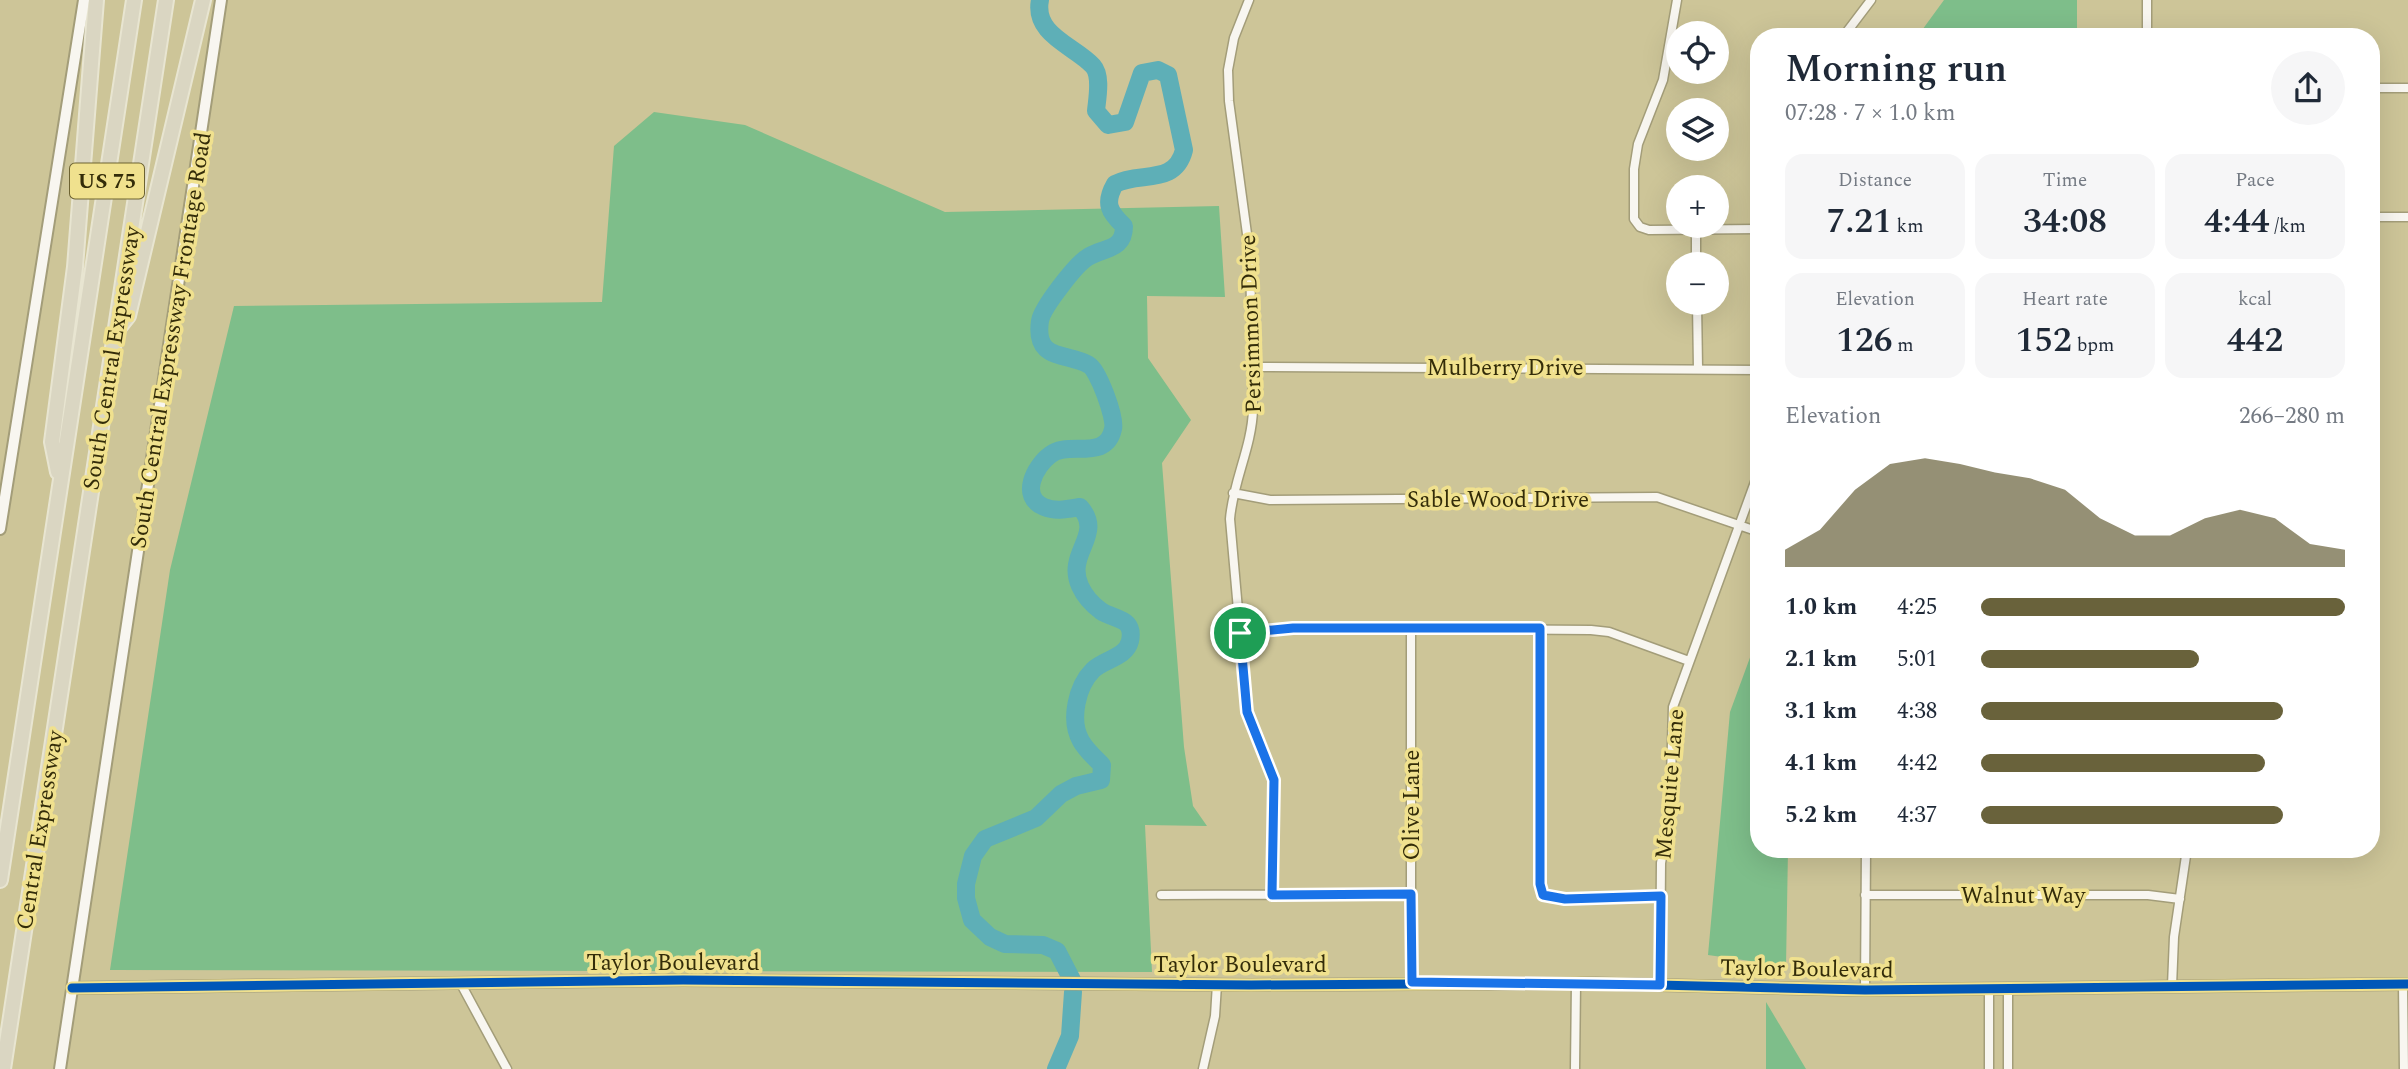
<!DOCTYPE html>
<html lang="en">
<head>
<meta charset="utf-8">
<style>
	body { margin:0; font-family:Spectral,serif; background:#f6f6f7; color:#1f2937; height:100vh; display:flex; flex-direction:column; font-size:26px; white-space:nowrap }
	* { box-sizing:border-box; margin:0 }
	p { font-size:23px; color:#747a83 }
	.icon { flex:none; width:38px; height:38px; fill:none; stroke:currentColor; stroke-width:2; stroke-linecap:round; stroke-linejoin:round }
	.map { position:relative; flex:1; overflow:hidden }
	.side { position:absolute; left:1750px; top:28px; width:630px; height:830px; display:flex; flex-direction:column; background:#fff; border-radius:28px; box-shadow:0 7px 28px #0002 }
	.side>* { flex:none }
	.tools { position:absolute; left:1666px; top:21px; display:grid; gap:14px }
	.tools a { display:grid; place-items:center; width:63px; height:63px; border-radius:50%; background:#fff; box-shadow:0 7px 28px #0002; font-size:35px }
	.pin { position:absolute; display:grid; place-items:center; width:60px; height:60px; color:#fff; margin:-30px; border:4px solid #fff; border-radius:50%; box-shadow:0 2px 7px #0007 }
	.round { display:grid; place-items:center; flex:none; width:74px; height:74px; border-radius:37px; background:#f6f6f7 }
	.overview { display:flex; align-items:center; justify-content:space-between; height:119px; padding:0 35px }
	h1 { font-size:38px; font-weight:600; line-height:52px }
	.figures { display:grid; grid-template-columns:repeat(3,1fr); gap:10px; height:119px; padding:7px 35px }
	.figures div { display:grid; align-content:center; border-radius:18px; background:#f6f6f7; text-align:center }
	.figures b { font-size:35px; font-weight:600 }
	.figures small { font-size:19px; font-weight:400 }
	.figures p { font-size:19px }
	.chart { height:196px; padding:14px 35px }
	.chart p { display:flex; justify-content:space-between }
	.chart svg { width:100%; height:126px; margin-top:7px; fill:#69623b; opacity:.7 }
	ul { padding:0 35px; list-style:none; font-size:23px }
	li { display:grid; grid-template-columns:112px 84px 1fr; align-items:center; height:52px }
	li i { height:18px; border-radius:9px; background:#69623b }
	.map>svg:first-child { display:block }
	.forest { fill:#7ebe8a }
	.lines { fill:none; stroke-linecap:round; stroke-linejoin:round }
	.river { stroke:#5eafb7; stroke-width:18 }
	.street-casing { stroke:#a39d79; stroke-width:11 }
	.secondary-casing { stroke:#a39d79; stroke-width:14 }
	.highway-casing { stroke:#e8e5d1; stroke-width:18 }
	.street { stroke:#f8f6f0; stroke-width:8 }
	.secondary { stroke:#f8f6f0; stroke-width:10 }
	.highway { stroke:#dad6c2; stroke-width:14 }
	.cycleway-casing { stroke:#f0e18e; stroke-width:13 }
	.cycleway { stroke:#0057b8; stroke-width:9 }
	.route-casing { stroke:#fff; stroke-width:14 }
	.route { stroke:#1a73e8; stroke-width:9 }
	.labels { text-anchor:middle; stroke-width:7; stroke-linejoin:round; paint-order:stroke }
	.shield { fill:#f0e18e; stroke:#6c6231; stroke-width:2 }
	.shield-label { font-size:21px; font-weight:bold; fill:#332c09 }
	.street-label { font-size:23px; fill:#332c09; stroke:#f0e18e }
</style>
</head>
<body>
<div class="map">
<svg width="2408" height="1069" viewBox="0 0 2408 1069">
	<rect width="100%" height="100%" fill="#cdc598"/>
	<path class="forest" d="M1944 0H2077V37H1917Z
		M654 112 745 125 945 212 1219 206 1225 297 1147 296 1148 358 1191 420 1162 463 1184 747 1193 806 1207 826 1145 825 1152 972 110 970 170 570 234 306 602 302 614 146Z
		M1759 633V849H1788L1786 966 1708 955 1730 712Z
		M1766 1002 1806 1069H1766Z"/>
	<g class="lines">
		<path class="river" d="M1040 0C1033 35 1075 46 1093 66 1102 76 1097 99 1096 111L1108 125 1125 122 1142 73 1158 70 1168 75 1184 150C1175 186 1140 171 1115 184 1104 203 1109 212 1124 226 1124 251 1104 247 1088 257 1076 264 1042 308 1040 321 1034 362 1067 352 1089 365 1098 370 1116 418 1113 429 1106 462 1068 440 1050 455 1035 466 1019 497 1044 507 1056 512 1068 509 1080 507 1105 535 1065 553 1080 586 1084 595 1093 605 1101 611 1114 620 1135 617 1130 641 1126 658 1104 659 1093 670 1077 686 1069 720 1081 741 1086 750 1094 757 1102 765L1101 780 1076 786 1061 794 1036 818 985 839 973 856 966 884V898L972 920 990 937 1005 944 1043 945 1057 951 1072 980
			M1056 1069 1070 1036 1073 992"/>
		<g class="street-casing">
			<path id="street" d="M1249 0 1234 38 1228 70 1229 101 1250 256 1253 409C1252 447 1233 481 1230 519L1247 712 1274 780 1272 895
				M1677 0 1663 80 1638 144 1634 169V219L1640 227 1649 230 1759 229
				M2147 0V37
				M1843 37 1871 0
				M2371 88H2408
				M2371 217H2408
				M1696 230V264
				M1697 303 1698 368
				M1252 367 1759 370
				M1233 493 1270 500 1657 497 1759 532
				M1411 627V982
				M1540 628V885L1543 895 1565 899 1661 896
				M1240 633 1292 628 1591 630 1609 632 1689 661
				M1161 895 1411 894
				M1865 895H2148L2180 899
				M461 984 507 1069
				M2403 984 2404 1069
				M1660 985 1661 863 1670 813 1673 707 1759 471
				M2172 986 2174 937 2187 849
				M1989 988V1069
				M2008 988V1069
				M1865 990 1866 849
				M1203 1069 1215 1016 1217 984
				M1575 1069 1576 983"/>
		</g>
		<g class="secondary-casing">
			<path id="secondary" d="M0 529 84 0
				M72 988 683 980 1251 985 1576 983 1865 990 2408 984
				M60 1069 221 0"/>
		</g>
		<g class="highway-casing">
			<path id="highway" d="M116 331 128 316 203 0
				M58 472 52 442 75 267 96 0
				M0 880 134 0
				M3 1069 166 0"/>
		</g>
		<use href="#street" class="street"/>
		<use href="#secondary" class="secondary"/>
		<use href="#highway" class="highway"/>
		<g class="cycleway-casing">
			<path id="cycleway" d="M72 988 683 980 1251 985 1576 983 1865 990 2408 984"/>
		</g>
		<use href="#cycleway" class="cycleway"/>
	</g>
	<g class="lines">
		<g class="route-casing">
			<path id="route" d="M1293 628H1540V884L1543 895 1565 899 1661 896 1660 985 1412 982 1411 894 1272 895 1274 780 1247 712 1240 633Z"/>
		</g>
		<use href="#route" class="route"/>
	</g>
	<g class="labels">
		<rect class="shield" x="70" y="163.5" width="74" height="35" rx="5"/>
		<g class="shield-label">
			<text x="107" y="188">US 75</text>
		</g>
		<g class="street-label">
			<text transform="translate(1250 324) rotate(-92)" y="8">Persimmon Drive</text>
			<text transform="translate(170 340) rotate(-81)" y="8">South Central Expressway Frontage Road</text>
			<text transform="translate(111 358) rotate(-81)" y="8">South Central Expressway</text>
			<text x="1505" y="375">Mulberry Drive</text>
			<text x="1498" y="507">Sable Wood Drive</text>
			<text transform="translate(1669 784) rotate(-85)" y="8">Mesquite Lane</text>
			<text transform="translate(1411 805) rotate(-90)" y="8">Olive Lane</text>
			<text transform="translate(39 830) rotate(-81)" y="8">Central Expressway</text>
			<text x="2023" y="903">Walnut Way</text>
			<text x="673" y="970">Taylor Boulevard</text>
			<text x="1240" y="972">Taylor Boulevard</text>
			<text transform="translate(1807 968) rotate(1)" y="8">Taylor Boulevard</text>
		</g>
	</g>
</svg>
<div class="tools">
<a><svg class="icon" aria-label="locate" viewBox="0 0 24 24"><circle cx="12" cy="12" r="6"/><path d="M12 2v4M12 18v4M2 12h4M18 12h4"/></svg></a>
<a><svg class="icon" aria-label="layers" viewBox="0 0 24 24"><path d="M12 4l9 5-9 5-9-5zM3 14l9 5 9-5"/></svg></a>
<a>+</a>
<a>−</a>
</div>
<div class="pin" style="left:1240px;top:633px;background:#1e9e55"><svg class="icon" aria-label="arrive" viewBox="0 0 24 24"><path d="M6 21V4h12l-3 4 3 4H6"/></svg></div>
<section class="side">
<div class="overview"><div><h1>Morning run</h1><p>07:28 · 7 × 1.0 km</p></div><a class="round"><svg class="icon" aria-label="share" viewBox="0 0 24 24"><path d="M12 15V3M7 8l5-5 5 5M5 13v7h14v-7"/></svg></a></div>
<div class="figures">
<div><p>Distance</p><b>7.21<small> km</small></b></div>
<div><p>Time</p><b>34:08</b></div>
<div><p>Pace</p><b>4:44<small> /km</small></b></div>
</div>
<div class="figures">
<div><p>Elevation</p><b>126<small> m</small></b></div>
<div><p>Heart rate</p><b>152<small> bpm</small></b></div>
<div><p>kcal</p><b>442</b></div>
</div>
<div class="chart"><p><span>Elevation</span>266–280 m</p>
<svg viewBox="0 0 160 44" preserveAspectRatio="none"><path d="M0 44V38L10 31L20 17L30 8L40 6L50 8L60 11L70 13L80 17L90 27L100 33L110 33L120 27L130 24L140 27L150 36L160 38V44z"/></svg>
</div>
<ul>
<li><b>1.0 km</b>4:25<i style="width:100%"></i></li>
<li><b>2.1 km</b>5:01<i style="width:60%"></i></li>
<li><b>3.1 km</b>4:38<i style="width:83%"></i></li>
<li><b>4.1 km</b>4:42<i style="width:78%"></i></li>
<li><b>5.2 km</b>4:37<i style="width:83%"></i></li>
</ul>
</section>
</div>
</body>
</html>
